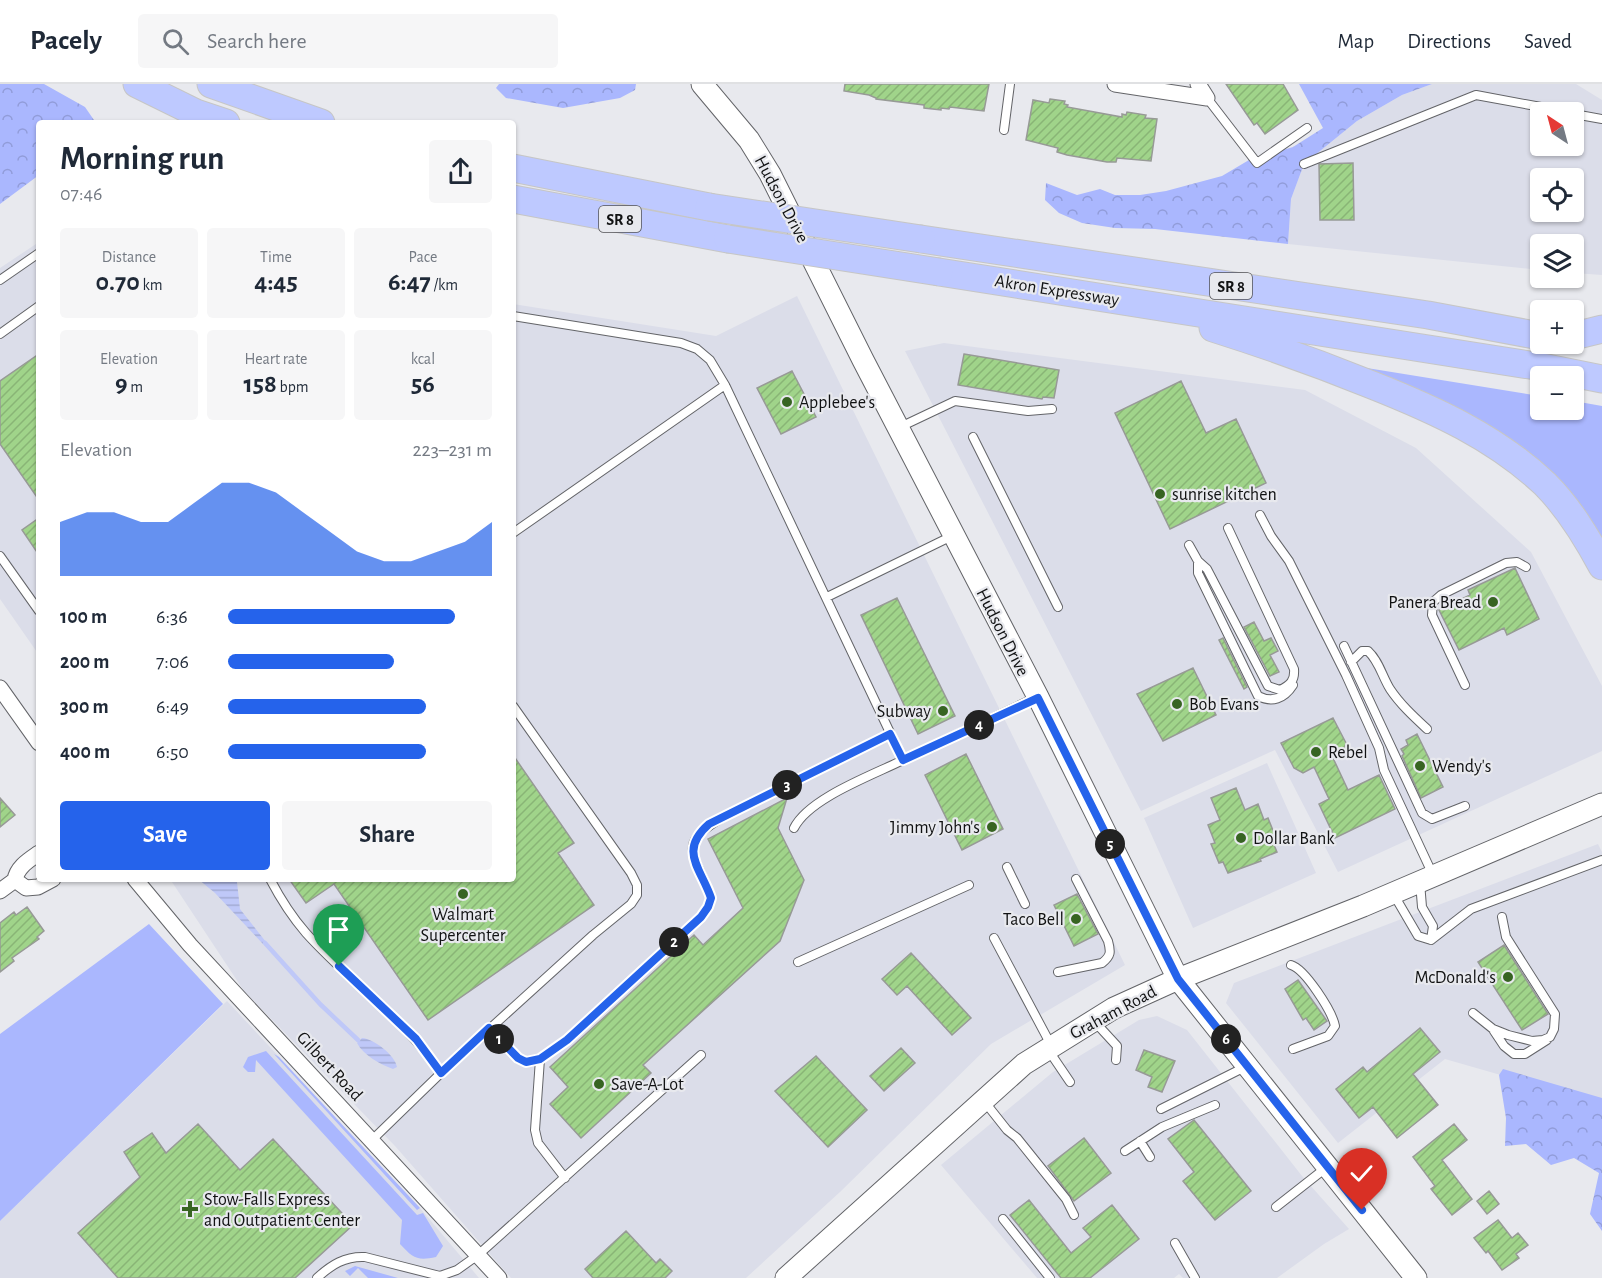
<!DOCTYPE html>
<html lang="en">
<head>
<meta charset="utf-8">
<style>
	body { margin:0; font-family:"Alegreya Sans",sans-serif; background:#f6f6f7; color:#1f2937; height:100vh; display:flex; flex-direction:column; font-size:22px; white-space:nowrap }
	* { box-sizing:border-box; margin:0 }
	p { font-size:20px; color:#747a83 }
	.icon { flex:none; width:33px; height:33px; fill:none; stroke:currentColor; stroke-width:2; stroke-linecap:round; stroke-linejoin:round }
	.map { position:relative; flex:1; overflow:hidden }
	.details { position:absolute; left:36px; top:36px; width:480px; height:762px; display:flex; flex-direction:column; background:#fff; border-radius:6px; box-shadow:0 2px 4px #0004 }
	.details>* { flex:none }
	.needle { width:39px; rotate:324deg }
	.buttons { position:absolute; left:1530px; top:18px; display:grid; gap:12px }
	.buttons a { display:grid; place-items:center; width:54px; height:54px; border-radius:6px; background:#fff; box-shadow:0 2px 4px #0004; font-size:30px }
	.pin { position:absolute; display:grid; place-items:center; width:51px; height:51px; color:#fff; margin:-62px -26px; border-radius:50% 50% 50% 0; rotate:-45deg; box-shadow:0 0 6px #0007 }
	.pin .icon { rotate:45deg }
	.km { position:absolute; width:30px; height:30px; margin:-15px; border-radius:50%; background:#222; color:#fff; font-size:16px; line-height:30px; text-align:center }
	.round { display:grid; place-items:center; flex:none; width:63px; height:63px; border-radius:6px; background:#f6f6f7 }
	.headline { display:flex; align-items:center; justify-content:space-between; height:102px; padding:0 24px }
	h1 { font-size:33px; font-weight:600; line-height:45px }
	.metrics { display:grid; grid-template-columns:repeat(3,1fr); gap:9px; height:102px; padding:6px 24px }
	.metrics div { display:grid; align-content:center; border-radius:6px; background:#f6f6f7; text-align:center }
	.metrics b { font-size:26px; font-weight:600 }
	.metrics small { font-size:16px; font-weight:400 }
	.metrics p { font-size:16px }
	.chart { height:168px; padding:12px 24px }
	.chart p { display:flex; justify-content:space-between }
	.chart svg { width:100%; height:108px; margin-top:6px; fill:#2563eb; opacity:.7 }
	.action { display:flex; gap:12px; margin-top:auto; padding:12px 24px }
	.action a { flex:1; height:69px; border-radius:6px; background:#2563eb; color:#fff; font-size:24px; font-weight:600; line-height:69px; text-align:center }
	.action a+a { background:#f6f6f7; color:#1f2937 }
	ul { padding:0 24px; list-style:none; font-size:20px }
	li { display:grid; grid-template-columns:96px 72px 1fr; align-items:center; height:45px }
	li i { height:15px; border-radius:8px; background:#2563eb }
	header { display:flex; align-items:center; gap:36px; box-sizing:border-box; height:84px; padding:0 30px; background:#fff; border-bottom:2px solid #e0e1e3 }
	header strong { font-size:28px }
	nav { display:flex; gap:33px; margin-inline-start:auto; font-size:21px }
	.search { width:420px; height:54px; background:#f6f6f7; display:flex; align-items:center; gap:15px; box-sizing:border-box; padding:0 21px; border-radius:6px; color:#747a83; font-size:22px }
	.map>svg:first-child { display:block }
	.built { fill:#dbdde9; fill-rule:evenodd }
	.grass { fill:#aab7fe }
	.forest { fill:url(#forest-crowns) }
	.water { fill:url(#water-rules) }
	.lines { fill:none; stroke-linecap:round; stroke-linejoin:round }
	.stream { stroke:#bfc8f8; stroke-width:4.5 }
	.building { fill:url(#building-hatch); stroke:#979a96; stroke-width:1.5 }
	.lane-casing { stroke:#636468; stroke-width:10 }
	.street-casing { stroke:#636468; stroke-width:17 }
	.secondary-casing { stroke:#636468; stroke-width:23 }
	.highway-casing { stroke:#c6c6c6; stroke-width:29 }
	.lane { stroke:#fff; stroke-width:8 }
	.street { stroke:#fff; stroke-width:15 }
	.secondary { stroke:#fff; stroke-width:21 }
	.highway { stroke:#bec9ff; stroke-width:27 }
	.highway-bridge-casing { stroke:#c6c6c6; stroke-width:29; stroke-linecap:butt }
	.highway-bridge { stroke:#bec9ff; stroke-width:27 }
	.route-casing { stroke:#fff; stroke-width:12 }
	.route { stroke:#2563eb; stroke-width:8 }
	.poi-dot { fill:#376422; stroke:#e8e9ee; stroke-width:2 }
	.labels { text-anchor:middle; stroke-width:4.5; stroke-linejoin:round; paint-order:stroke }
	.shield { fill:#e8e9ee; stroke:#525255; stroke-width:1.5 }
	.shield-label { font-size:16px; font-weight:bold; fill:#111213 }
	.street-label { font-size:18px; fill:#111213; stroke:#e8e9ee }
	.poi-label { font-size:18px; fill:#111213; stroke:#e8e9ee; text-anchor:start }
</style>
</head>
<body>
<header>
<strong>Pacely</strong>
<div class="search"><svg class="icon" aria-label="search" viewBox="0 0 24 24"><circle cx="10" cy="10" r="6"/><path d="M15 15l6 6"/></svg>Search here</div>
<nav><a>Map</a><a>Directions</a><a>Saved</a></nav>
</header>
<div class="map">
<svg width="1602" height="1194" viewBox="0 0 1602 1194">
	<defs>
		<pattern id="forest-crowns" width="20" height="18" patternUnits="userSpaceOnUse" patternTransform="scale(1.5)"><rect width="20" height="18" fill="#aab7fe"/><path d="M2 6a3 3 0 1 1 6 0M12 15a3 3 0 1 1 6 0" fill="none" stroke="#919cd9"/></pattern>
		<pattern id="water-rules" width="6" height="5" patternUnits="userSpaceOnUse" patternTransform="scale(1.5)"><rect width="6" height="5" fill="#bfc8f8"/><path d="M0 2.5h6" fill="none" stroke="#a3abd4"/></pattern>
		<pattern id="building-hatch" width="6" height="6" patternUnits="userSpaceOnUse" patternTransform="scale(1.5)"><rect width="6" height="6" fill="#a0d48a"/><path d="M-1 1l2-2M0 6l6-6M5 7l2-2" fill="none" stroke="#89b576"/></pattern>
	</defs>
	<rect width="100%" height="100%" fill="#e8e9ee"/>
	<path class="built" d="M1432 0H1576L1602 16V191L1574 189V160H1540V186L1288 160 1291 115 1304 80 1357 37 1402 11ZM1540 28H1574V62H1540ZM1540 94H1574V128H1540Z
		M39 158V571L0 515V184Z
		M797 212 1125 881 991 960 840 1108 746 1194H511L395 1062 244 907 170 795H513V220L716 252Z
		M944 259 1305 306 1416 364 1531 468 1602 602V667L1338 788 1275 666 1141 727 905 267Z
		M1267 679 1316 789 1193 844 1144 734Z
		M1598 760 1602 768V1020L1445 975 1338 1059 1226 919 1234 899Z
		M227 917 420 1124 479 1194H0V1137Z
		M1157 932 1187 946 1302 1092 1349 1145 1324 1160 1277 1194H1183L1179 1190 1174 1194H1037L941 1081 1053 988 1139 936Z"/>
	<path class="grass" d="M1367 284 1540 312V326H1574V317L1602 322V458L1581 424 1366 287Z
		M149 840 223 920 0 1137V950Z
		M266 967 417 1131 423 1129 443 1162 436 1173C417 1177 413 1174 400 1160L402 1136 256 976 255 988H248L243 983 248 973Z
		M274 970 279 973 420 1124 417 1126Z
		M355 1182 398 1194H368L358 1184 350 1192 345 1187Z"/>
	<path class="forest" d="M0 0H44L85 23 96 39H39V91L0 120Z
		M499 0H636L635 6 620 14 563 24 506 14 496 4Z
		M1299 0H1432L1402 11 1357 37 1304 80 1291 115 1288 160 1155 145 1115 144 1082 139 1059 129 1045 116 1046 99 1077 111 1100 105 1115 111H1140L1166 107 1222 92 1249 76 1293 63 1323 44Z
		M1503 985 1602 1014V1147L1590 1130 1599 1089 1574 1074 1551 1081 1526 1060 1505 1062 1506 1034 1499 991Z"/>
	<path class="water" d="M198 795H234L237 798 240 825 266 858 263 860 215 809Z
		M362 954C374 955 395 971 397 983L393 985C380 980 364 972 357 959Z"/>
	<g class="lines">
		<path class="stream" d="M265 859 320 920 358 956"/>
	</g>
	<path class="building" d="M845 0H989L984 27 950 23 949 25 941 24V26L924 24V21L876 15V14L869 11 844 7Z
		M1226 0H1283L1298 26 1265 50 1257 39 1254 41Z
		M1050 15 1065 17 1064 20 1068 21 1067 23 1122 33V30L1126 31 1127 28 1146 31 1145 34 1157 35 1151 77 1117 74 1116 78H1107L1067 71 1057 68 1058 64 1026 56 1033 16 1049 19Z
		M1353 79 1354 136H1320L1319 80Z
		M39 270V416L0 360V297Z
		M964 270 1059 286 1054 314 1043 313 1042 315 958 301Z
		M792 287 816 333 781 350 757 304Z
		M1181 297 1206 349 1236 335 1266 399 1170 445 1115 329Z
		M39 434V471L22 446Z
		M1515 484 1539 535 1507 551 1504 544 1459 566 1439 526 1470 511 1468 506Z
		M897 514 955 632 918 650 861 531Z
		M1254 538 1264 557 1271 554 1278 567 1270 571 1279 588 1270 592 1244 543Z
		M1223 554 1247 603 1244 605 1219 556Z
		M1193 584 1216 631 1163 657 1137 610Z
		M1333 634 1346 659 1343 669 1333 674 1348 706 1379 691 1395 725 1335 754 1319 720 1329 715 1314 683 1303 689 1294 684 1281 659Z
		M1417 650 1443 703 1421 714 1402 672 1404 670 1401 665 1408 661 1406 656Z
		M966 670 1003 745 962 766 925 691Z
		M513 671 574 759 558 769 594 821 428 936 334 800 306 819 289 795H513Z
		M1236 704 1245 726 1258 720 1264 736 1268 734 1276 754 1272 756 1277 768 1260 775 1261 777 1228 789 1223 778 1219 779 1211 760 1215 759 1208 741 1220 736 1211 714Z
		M0 714 15 731 0 743Z
		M787 714 778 744 804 796 780 857 643 981 651 989 581 1054 550 1020 568 1003 550 983 694 851 703 861 743 824 708 755Z
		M1077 810 1098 850 1074 862 1054 821Z
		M27 823 44 847 37 853 39 855 12 874 14 877 0 888V839L14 828 16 831Z
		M1504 861 1548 930 1522 946 1478 878Z
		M911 869 971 934 952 951 907 902 897 911 882 895Z
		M1298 896 1327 937 1314 946 1306 934 1303 936 1285 905Z
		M1420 944 1440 968 1413 990 1438 1021 1397 1054 1373 1023 1359 1034 1336 1005 1363 983 1367 988Z
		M901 964 915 979 884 1007 870 992Z
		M1144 966 1175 977 1162 1008 1148 1003 1152 993 1136 986Z
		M816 972 867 1026 828 1063 775 1007Z
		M1194 1036 1251 1107 1215 1136 1183 1097 1194 1088 1168 1055Z
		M198 1040 240 1086 273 1055 353 1141 295 1194H118L78 1149 140 1093 124 1068 152 1049 166 1069Z
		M1454 1040 1467 1056 1442 1076 1472 1115 1452 1131 1431 1105 1435 1102 1413 1073Z
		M1084 1054 1111 1089 1074 1117 1048 1082Z
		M1489 1107 1499 1120 1487 1130 1477 1117Z
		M1029 1116 1071 1169 1091 1153 1083 1144 1112 1121 1139 1155 1090 1194H1061L1010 1131Z
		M1498 1136 1512 1154 1518 1149 1528 1161 1516 1170 1519 1174 1502 1186 1488 1167 1486 1169 1474 1154Z
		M626 1147 656 1179 660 1175 672 1187 665 1194H593L585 1185Z"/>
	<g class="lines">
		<g class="lane-casing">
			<path id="lane" d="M1207 14 1257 79 1307 44
				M1574 30 1602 35
				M1004 46 1010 0
				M1304 80 1476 11 1568 28
				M0 196 39 169
				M513 232 681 259 697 265 710 276 725 301 903 676 1037 613
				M0 250 39 222
				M898 344 955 317 1028 327 1052 325
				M973 353 1058 523
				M1260 431 1271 452 1289 477 1346 591 1379 664 1384 686 1433 791
				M513 449 725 301
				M1189 461 1198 477 1207 485 1268 602 1280 606C1290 601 1295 597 1294 585L1228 444
				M0 472 39 527
				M1198 477V489L1258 612C1272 619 1284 615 1293 601
				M827 513 952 452
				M1344 562 1422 729 1432 735 1465 722
				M1351 578 1362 567H1368C1379 577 1382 592 1390 605 1400 620 1413 632 1427 645
				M1465 601 1432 531 1433 518 1441 511 1506 479 1517 478 1526 483
				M794 744C809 714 873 691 903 676
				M1007 783 1025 820
				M270 795C280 814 292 833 306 849 349 897 405 935 441 989L372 1056
				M1420 798 1422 823 1433 842 1431 856
				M1394 811 1418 852 1431 856
				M994 854 1051 961
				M1431 856 1471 825 1602 776
				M798 878 969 801
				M1291 881C1305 885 1332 927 1335 942L1328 952 1293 965
				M1058 888 1102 879C1111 872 1111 868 1108 857L1076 795
				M1473 929 1493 945 1508 951 1532 957 1543 956 1550 953 1554 945 1555 930 1506 853 1502 833
				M1094 937 1117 962 1116 976
				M489 944 518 974 527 978 540 975 567 956 701 833 708 823 711 814C696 769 672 761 727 731L890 650
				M1494 947 1504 962 1514 970H1525L1547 956
				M1049 967 1070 998
				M540 975 535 1046 538 1059 565 1094
				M441 989 593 851 631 820 637 811V801L631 789 513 622
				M984 1017 1007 1046 1017 1054 1066 1115 1074 1131
				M1161 1025 1245 983
				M1140 1057 1150 1073
				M1125 1067 1162 1043 1215 1021
				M1276 1123 1327 1083
				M1003 1135 1050 1194
				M1175 1159 1195 1194
				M317 1194C331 1181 345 1172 365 1173L440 1192 457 1186 478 1171 701 971"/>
		</g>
		<g class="street-casing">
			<path id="street" d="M1115 0 1207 14 1198 0
				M0 604 39 659
				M135 795 190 861 499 1194
				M15 796 26 804 38 803 53 795
				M0 807 15 796C17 783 29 776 39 769"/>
		</g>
		<g class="secondary-casing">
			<path id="secondary" d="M702 0 749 56 770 90 863 276 1038 613 1178 895 1416 1194
				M786 1194 1024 980 1114 924 1178 895 1363 822 1602 720"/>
		</g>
		<g class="highway-casing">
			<path id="highway" d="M137 0 196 29 226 39
				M211 0 321 39
				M513 84 709 123
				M513 115 728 155
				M921 155 1428 231 1540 252
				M939 188 1542 283 1602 295
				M1213 244C1267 261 1320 280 1372 301 1435 326 1495 353 1545 400 1569 424 1586 452 1602 482
				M1574 252 1602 245"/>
		</g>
		<use href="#lane" class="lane"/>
		<use href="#street" class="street"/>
		<use href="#secondary" class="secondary"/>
		<use href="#highway" class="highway"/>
		<g class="highway-bridge-casing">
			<path id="highway-bridge" d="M709 123 921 155
				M728 155 939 188"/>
		</g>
		<use href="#highway-bridge" class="highway-bridge"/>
	</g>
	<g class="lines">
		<g class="route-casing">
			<path id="route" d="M339 882 416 955 441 989 489 944 518 974 526 978 540 975 567 956 701 833 708 823 711 814C701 784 678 767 709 740L890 650 903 676 1038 614 1178 895 1362 1126"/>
		</g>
		<use href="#route" class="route"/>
	</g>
	<g class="poi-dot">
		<circle cx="787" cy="318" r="6"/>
		<circle cx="1160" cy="410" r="6"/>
		<circle cx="1493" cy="518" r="6"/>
		<circle cx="1177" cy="620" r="6"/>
		<circle cx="943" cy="627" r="6"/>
		<circle cx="1316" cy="668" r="6"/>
		<circle cx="1420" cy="682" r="6"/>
		<circle cx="992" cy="743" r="6"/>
		<circle cx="1241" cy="754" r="6"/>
		<circle cx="463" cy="810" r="6"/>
		<circle cx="1076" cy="835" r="6"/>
		<circle cx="1508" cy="893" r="6"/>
		<circle cx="599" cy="1000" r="6"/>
		<path d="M187 1116h6v6h6v6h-6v6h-6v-6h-6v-6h6z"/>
	</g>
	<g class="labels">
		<g class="shield">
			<rect x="599" y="122" width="42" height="26" rx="4.5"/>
			<rect x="1210" y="189" width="42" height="26" rx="4.5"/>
		</g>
		<g class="shield-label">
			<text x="620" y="141">SR 8</text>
			<text x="1231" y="208">SR 8</text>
		</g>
		<g class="street-label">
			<text transform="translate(782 115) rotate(62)" y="6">Hudson Drive</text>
			<text transform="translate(1057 206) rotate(9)" y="6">Akron Expressway</text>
			<text transform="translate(1003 548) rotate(63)" y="6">Hudson Drive</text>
			<text transform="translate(1113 928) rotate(-28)" y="6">Graham Road</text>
			<text transform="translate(330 982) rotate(47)" y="6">Gilbert Road</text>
		</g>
		<g class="poi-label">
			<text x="799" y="324">Applebee's</text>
			<text x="1172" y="416">sunrise kitchen</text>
			<text x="1481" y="524" text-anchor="end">Panera Bread</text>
			<text x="1189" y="626">Bob Evans</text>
			<text x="931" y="633" text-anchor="end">Subway</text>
			<text x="1328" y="674">Rebel</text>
			<text x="1432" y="688">Wendy's</text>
			<text x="980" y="749" text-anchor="end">Jimmy John's</text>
			<text x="1253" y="760">Dollar Bank</text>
			<text x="463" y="836" text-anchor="middle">Walmart<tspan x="463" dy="21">Supercenter</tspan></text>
			<text x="1064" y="841" text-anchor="end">Taco Bell</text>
			<text x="1496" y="899" text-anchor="end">McDonald's</text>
			<text x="611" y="1006">Save-A-Lot</text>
			<text x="204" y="1121">Stow-Falls Express<tspan x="204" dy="21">and Outpatient Center</tspan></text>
		</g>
	</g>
</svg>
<div class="buttons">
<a><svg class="needle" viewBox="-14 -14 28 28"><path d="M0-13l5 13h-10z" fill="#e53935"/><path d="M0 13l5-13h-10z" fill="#747a83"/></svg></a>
<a><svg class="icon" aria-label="locate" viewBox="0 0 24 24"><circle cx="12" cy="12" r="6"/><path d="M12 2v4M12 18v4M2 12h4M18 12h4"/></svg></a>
<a><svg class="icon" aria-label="layers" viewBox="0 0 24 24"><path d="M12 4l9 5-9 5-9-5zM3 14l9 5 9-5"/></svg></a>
<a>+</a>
<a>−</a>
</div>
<div class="pin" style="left:339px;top:882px;background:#1e9e55"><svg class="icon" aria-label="arrive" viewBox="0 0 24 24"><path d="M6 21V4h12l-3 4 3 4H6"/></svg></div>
<div class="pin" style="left:1362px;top:1126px;background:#d93025"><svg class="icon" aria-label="check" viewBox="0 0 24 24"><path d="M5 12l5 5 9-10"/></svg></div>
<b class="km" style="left:499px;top:955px">1</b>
<b class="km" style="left:674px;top:858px">2</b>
<b class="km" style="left:787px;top:701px">3</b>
<b class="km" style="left:979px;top:641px">4</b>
<b class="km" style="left:1110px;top:760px">5</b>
<b class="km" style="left:1226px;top:955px">6</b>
<section class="details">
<div class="headline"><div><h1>Morning run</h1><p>07:46</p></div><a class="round"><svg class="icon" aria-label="share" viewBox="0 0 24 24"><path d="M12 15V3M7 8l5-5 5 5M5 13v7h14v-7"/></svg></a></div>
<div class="metrics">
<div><p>Distance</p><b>0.70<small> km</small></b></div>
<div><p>Time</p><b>4:45</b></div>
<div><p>Pace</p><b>6:47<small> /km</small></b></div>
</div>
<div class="metrics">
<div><p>Elevation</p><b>9<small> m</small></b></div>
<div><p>Heart rate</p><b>158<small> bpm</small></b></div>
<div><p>kcal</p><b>56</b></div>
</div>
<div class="chart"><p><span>Elevation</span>223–231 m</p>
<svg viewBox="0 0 160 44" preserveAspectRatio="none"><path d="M0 44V22L10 18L20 18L30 22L40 22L50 14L60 6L70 6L80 10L90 18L100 26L110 34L120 38L130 38L140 34L150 30L160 22V44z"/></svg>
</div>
<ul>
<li><b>100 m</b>6:36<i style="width:86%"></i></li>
<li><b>200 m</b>7:06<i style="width:63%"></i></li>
<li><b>300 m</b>6:49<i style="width:75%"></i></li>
<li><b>400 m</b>6:50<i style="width:75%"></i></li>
</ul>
<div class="action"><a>Save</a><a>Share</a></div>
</section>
</div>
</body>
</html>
